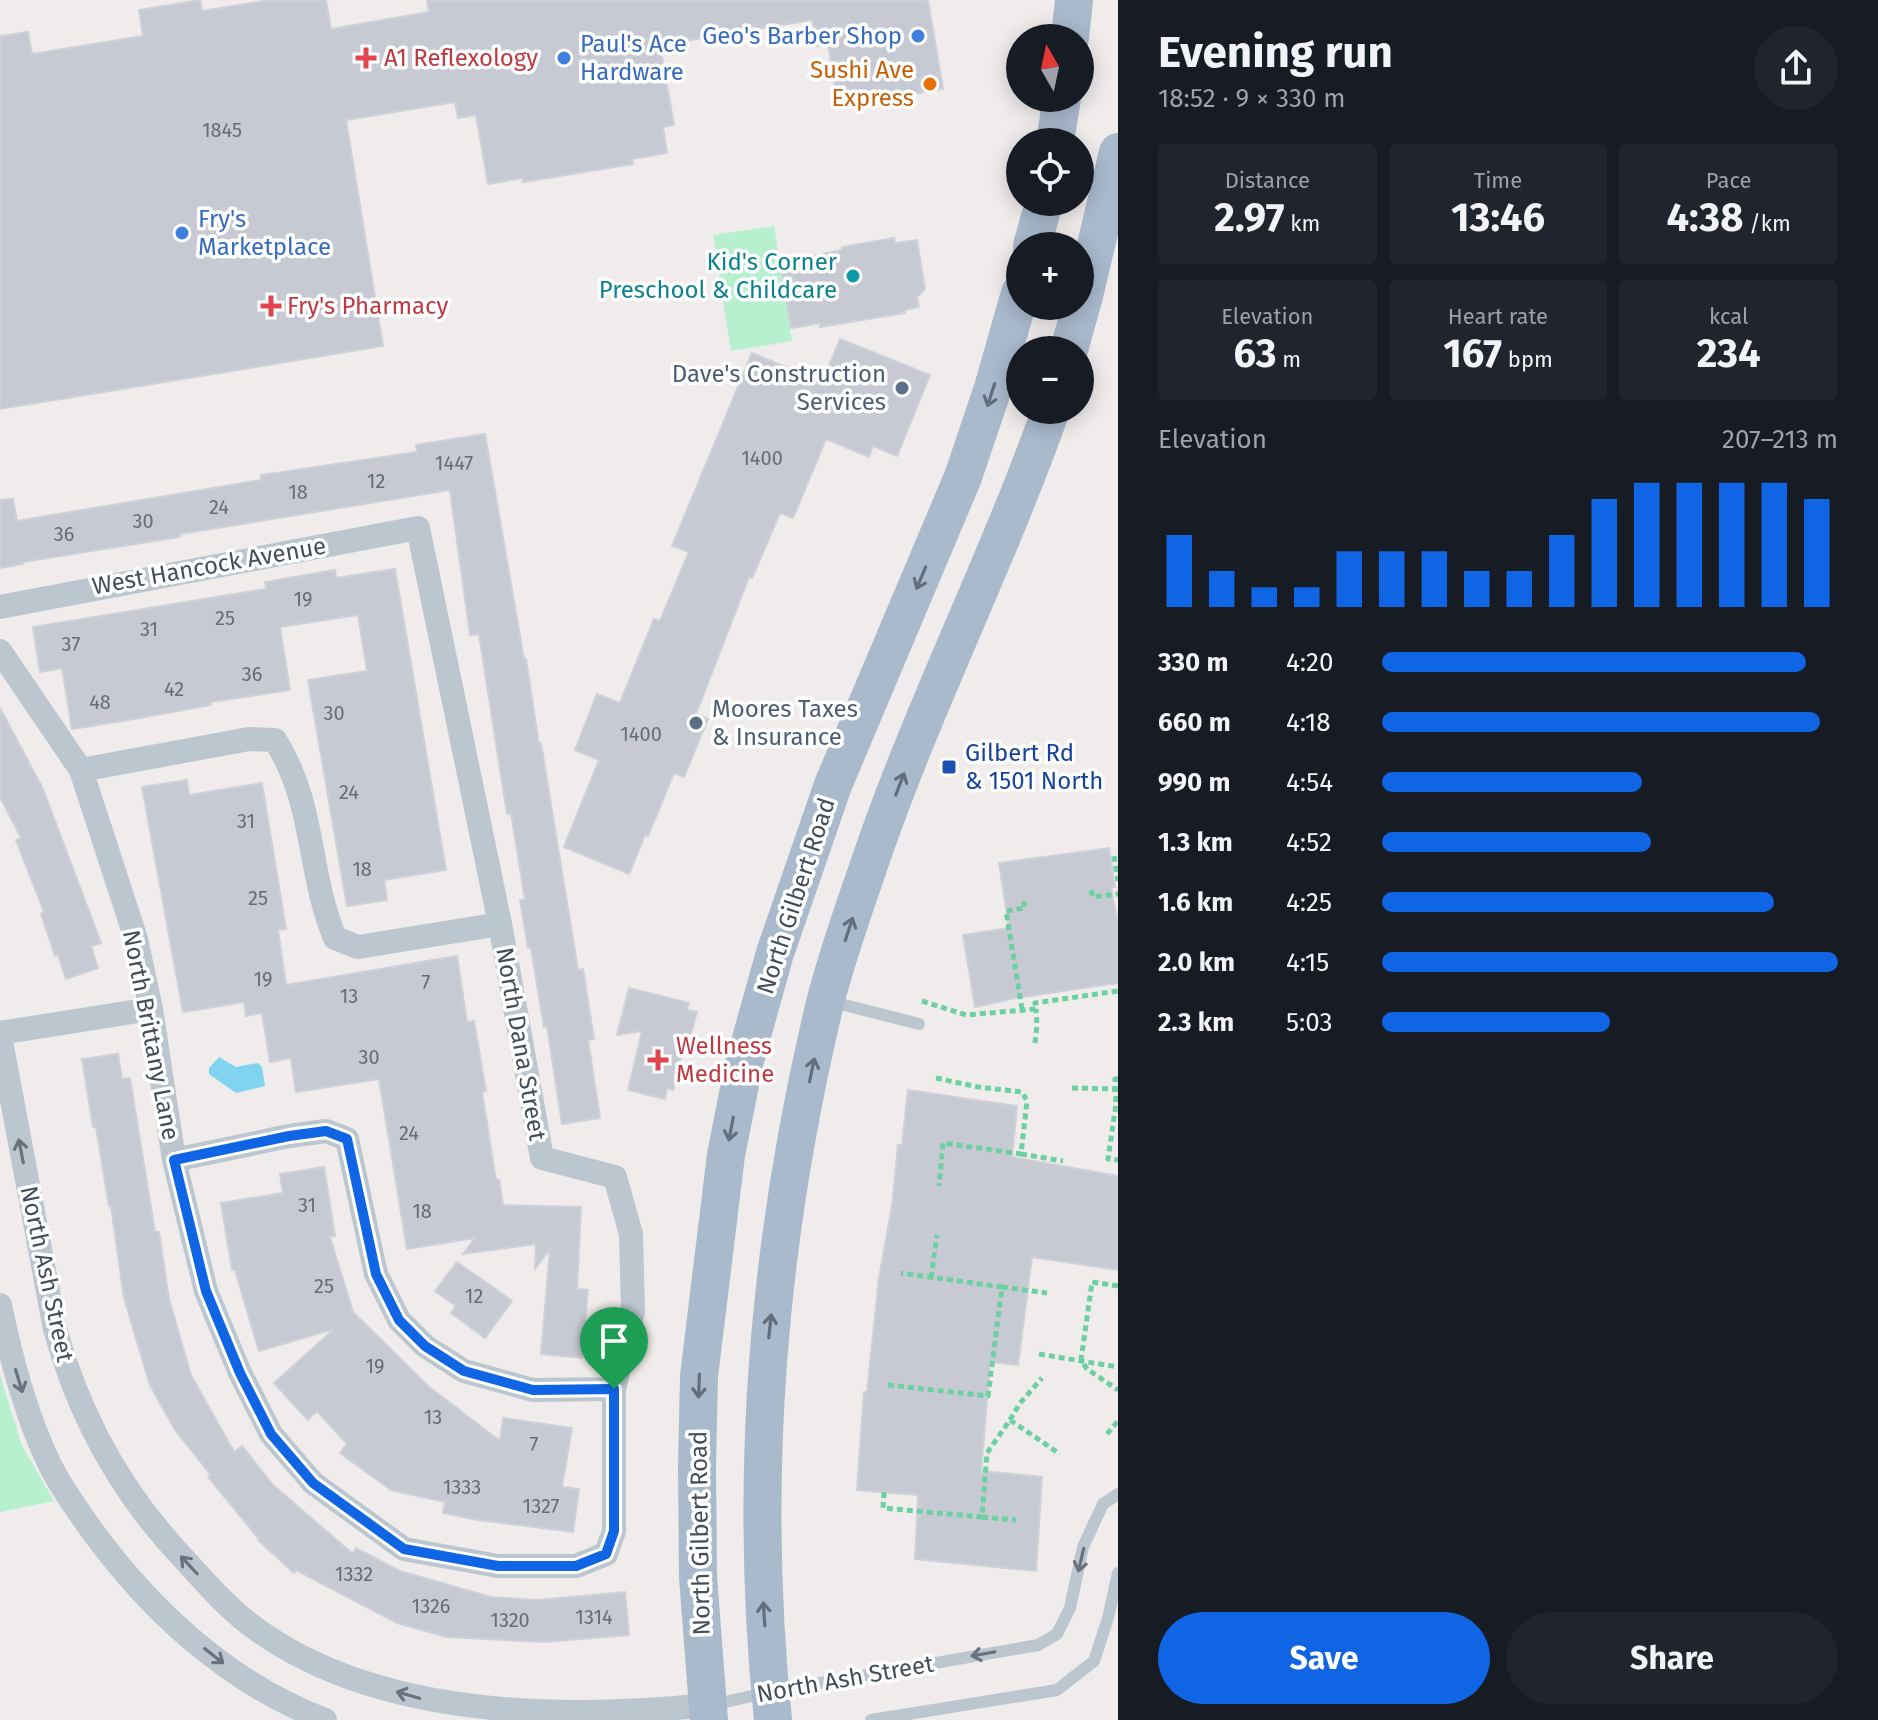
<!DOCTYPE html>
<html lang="en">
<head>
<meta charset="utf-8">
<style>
	body { margin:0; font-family:"Fira Sans",sans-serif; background:#20242c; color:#f1f3f6; height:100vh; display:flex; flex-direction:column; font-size:30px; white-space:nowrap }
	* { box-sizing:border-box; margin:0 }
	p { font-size:26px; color:#9ea1a6 }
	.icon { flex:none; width:44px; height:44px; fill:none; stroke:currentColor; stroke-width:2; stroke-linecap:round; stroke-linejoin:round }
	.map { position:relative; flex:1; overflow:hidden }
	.drawer { display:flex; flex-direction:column; background:#171b24; width:760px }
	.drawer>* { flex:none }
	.needle { width:52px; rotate:351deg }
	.fabs { position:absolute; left:1006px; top:24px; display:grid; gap:16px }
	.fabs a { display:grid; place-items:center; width:88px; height:88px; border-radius:50%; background:#171b24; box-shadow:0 4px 20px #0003; font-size:40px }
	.pin { position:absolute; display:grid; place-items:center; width:68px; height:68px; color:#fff; margin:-82px -34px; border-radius:50% 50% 50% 0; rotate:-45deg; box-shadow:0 0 8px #0007 }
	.pin .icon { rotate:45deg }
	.round { display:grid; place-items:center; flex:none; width:84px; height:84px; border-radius:42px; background:#20242c }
	.headline { display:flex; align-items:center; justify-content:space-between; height:136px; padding:0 40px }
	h1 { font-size:44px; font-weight:700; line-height:60px }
	.stats { display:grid; grid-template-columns:repeat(3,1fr); gap:12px; height:136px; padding:8px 40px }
	.stats div { display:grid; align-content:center; border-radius:8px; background:#20242c; text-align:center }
	.stats b { font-size:40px; font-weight:700 }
	.stats small { font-size:22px; font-weight:400 }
	.stats p { font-size:22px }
	.chart { height:224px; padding:16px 40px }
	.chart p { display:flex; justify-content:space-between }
	.chart svg { width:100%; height:144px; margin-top:8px; stroke:#1065e5; stroke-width:6 }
	.cta { display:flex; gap:16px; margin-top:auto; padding:16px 40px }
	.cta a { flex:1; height:92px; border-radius:48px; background:#1065e5; color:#fff; font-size:32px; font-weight:700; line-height:92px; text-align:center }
	.cta a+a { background:#20242c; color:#f1f3f6 }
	ul { padding:0 40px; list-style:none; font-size:26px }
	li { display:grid; grid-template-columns:128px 96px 1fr; align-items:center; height:60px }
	li i { height:20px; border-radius:10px; background:#1065e5 }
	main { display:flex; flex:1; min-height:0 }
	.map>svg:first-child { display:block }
	.green { fill:#b6f0cf }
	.water { fill:#81d4f0 }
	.building { fill:#c7cad2; stroke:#cfd1d8; stroke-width:2 }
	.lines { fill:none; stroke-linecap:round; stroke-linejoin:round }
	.path { stroke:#6dd0a3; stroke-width:5; stroke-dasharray:6 4; stroke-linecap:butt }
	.service { stroke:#bbc6cf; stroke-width:12 }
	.minor { stroke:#bbc6cf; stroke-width:24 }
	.primary { stroke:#a9bacd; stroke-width:38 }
	.oneway { stroke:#626e7c }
	.oneway2 { stroke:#67727d }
	.route-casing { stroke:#fff; stroke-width:16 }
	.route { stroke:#1065e5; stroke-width:10 }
	.shop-dot { fill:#3f7fe0; stroke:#fff; stroke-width:3 }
	.health-dot { fill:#e0444e; stroke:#fff; stroke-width:3 }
	.food-dot { fill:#e8710a; stroke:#fff; stroke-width:3 }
	.culture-dot { fill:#0f9aa8; stroke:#fff; stroke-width:3 }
	.service-dot { fill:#5c6f8a; stroke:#fff; stroke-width:3 }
	.transit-dot { fill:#1a4fb4; stroke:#fff; stroke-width:3 }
	.labels { text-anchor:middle; stroke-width:7; stroke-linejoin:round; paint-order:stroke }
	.number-label { font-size:20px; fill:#646d78 }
	.shop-label { font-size:24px; fill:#366cbe; stroke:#fff; text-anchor:start }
	.health-label { font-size:24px; fill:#be3a42; stroke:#fff; text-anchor:start }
	.food-label { font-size:24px; fill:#c56008; stroke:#fff; text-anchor:end }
	.culture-label { font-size:24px; fill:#0d838f; stroke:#fff; text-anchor:end }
	.service-label { font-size:24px; fill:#4e5e75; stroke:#fff; text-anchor:end }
	.street-label { font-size:24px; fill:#434e5a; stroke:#fff }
	.transit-label { font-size:24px; fill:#164399; stroke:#fff; text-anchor:start }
</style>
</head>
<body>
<main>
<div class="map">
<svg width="1118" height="1720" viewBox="0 0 1118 1720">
	<rect width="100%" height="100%" fill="#efeceb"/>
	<path class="green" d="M774 226 792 341 731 351 713 235Z
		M0 1375 22 1446 54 1501 0 1512Z"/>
	<path class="water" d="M219 1057 236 1067 258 1063 262 1067 265 1086 236 1093 209 1074V1068Z"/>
	<path class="building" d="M200 0 202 11 270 0H326L331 29 429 12 427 0H928L943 89 838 106 828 44 817 46 812 20 660 45 674 125 663 127 667 153 632 159 633 164 523 182 522 178 488 184 476 115 458 118 455 102 346 120 383 346 0 409V36L28 32 32 54 143 36 139 10Z
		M894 238 895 243 917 240 925 289 917 297 919 307 904 310 905 313 820 327V323L791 328 780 263 842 250V247Z
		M840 339 930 375 897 456 873 446 869 457 826 439 793 518 780 513 752 578 749 577 696 714 708 719 684 777 674 773 648 836 645 835 629 874 564 847 599 760 575 750 597 694 620 703 654 619 660 621 689 552 672 546 752 353 830 385 827 370Z
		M485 434 524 659H526L539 744 541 743 578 970 583 969 594 1039 588 1040 600 1118 562 1124 547 1026 544 1027 531 948H528L520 900H525L511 813 507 814 479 634 470 635 450 490 180 534V537L23 562V564L0 568V500L13 499 17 521 261 480V475L417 452 416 445Z
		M395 569 446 870 384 880 387 900 347 906 308 680 367 671 358 615 280 627 290 690 211 702V705L134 719 72 729 62 668 40 672 33 627 266 589 265 582 335 570 336 578Z
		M0 708 43 789 101 943 91 946 98 968 66 979 58 955 55 956 41 914 44 912 16 840 21 838 0 797Z
		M187 780 189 795 262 783 286 929 278 930 286 985 457 956 467 1022 474 1021 486 1091 482 1092 496 1180H499L503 1205 581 1207 577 1289 588 1290 582 1358 541 1354 550 1249 535 1269 536 1244 463 1254 475 1238 407 1249 379 1079 296 1092 291 1058 270 1062 262 1013 246 1016 244 1002 183 1012 142 787Z
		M1109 848 1115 887H1111L1118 924V983L1016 998 975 1007 963 935 1009 928 999 863Z
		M629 988 689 1003 687 1010 697 1012 689 1041 685 1040 673 1090 667 1088 665 1099 628 1090 642 1031 617 1035Z
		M118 1054 122 1079 130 1078 155 1232H159L169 1299 191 1375 234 1452 242 1446 273 1485 353 1554 356 1548 400 1571 491 1597 537 1600 625 1592 629 1635 544 1642 447 1637 397 1623 296 1570 294 1573 258 1540 259 1539 208 1477 210 1474 175 1430 150 1385 124 1298 111 1206H109L96 1127H93L82 1059Z
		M908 1090 1017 1106 1012 1157 1118 1176V1270L1032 1257 1018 1365 990 1362 981 1474 983 1471 1042 1477 1036 1571 915 1559 918 1495 857 1490 864 1392H867L879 1278 892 1206 898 1145H902Z
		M324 1167 335 1236 330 1237 353 1312 428 1386 500 1441 503 1418 572 1428 562 1487 579 1489 573 1532 478 1520 443 1513 445 1502 391 1490 340 1453 347 1444 317 1411 308 1420 274 1383 334 1329 259 1351 235 1270H232L221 1203 283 1193 280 1174Z
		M457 1262 512 1301 485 1338 451 1313 456 1306 435 1291Z"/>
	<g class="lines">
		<path class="path" d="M1114 856 1118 881
			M1091 890 1093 897 1118 894
			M922 1001 966 1015 1036 1009 1035 1003 1118 991
			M1022 1009 1006 911 1025 908 1024 901
			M1035 1043 1037 1025 1036 1009
			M936 1078 978 1087 1022 1092 1027 1101 1021 1154 943 1143 939 1186
			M1118 1079H1115L1116 1104 1108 1159 1118 1160
			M1072 1088 1115 1089
			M1021 1154 1063 1161
			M931 1278 937 1235
			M1118 1286 1092 1282 1081 1360 1087 1369 1118 1390
			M1002 1287 1047 1293
			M1039 1354 1118 1367
			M888 1385 988 1396 1002 1287 901 1273
			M1010 1420 1020 1403 1042 1378
			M1107 1434 1118 1421
			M884 1492 883 1508 982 1517 987 1453 1010 1420 1060 1454
			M982 1517 1016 1520"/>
		<path class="service" d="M829 1001 919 1024
			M711 1705 770 1692 1038 1645 1057 1634 1070 1608 1083 1547 1103 1504 1118 1494
			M871 1720 1057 1690 1094 1661 1108 1618 1118 1573"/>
		<path class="minor" d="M0 607 418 528 500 924 542 1158 615 1177 631 1234 633 1311 614 1389V1531L606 1554 576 1566H498L404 1549 313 1483 271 1434 240 1373 206 1291 174 1160 151 1009 136 939 81 770 0 651
			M81 770 249 739 275 740C316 805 307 871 335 938L358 947 500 924
			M0 1033 151 1009
			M0 1036 55 1329C79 1416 122 1494 184 1559 204 1581 225 1605 248 1623 371 1718 561 1720 708 1705
			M174 1160 289 1136 326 1131 347 1139 376 1274 399 1320 425 1346 464 1371 533 1390 614 1389
			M0 1305C11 1359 25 1413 49 1463 59 1484 74 1505 88 1525 148 1609 228 1683 325 1720"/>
		<path class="primary" d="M1070 38 1074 0
			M1055 142 1062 98
			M1032 246 1044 202
			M1069 350 1084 296 1118 152
			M709 1720 698 1577 697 1465 699 1376 726 1155 744 1064 775 953 833 785 963 477 993 388 1020 293
			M773 1720C748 1476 768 1241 825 1003 837 955 855 906 871 859 923 707 997 562 1051 410"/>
	</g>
	<defs><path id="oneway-shaft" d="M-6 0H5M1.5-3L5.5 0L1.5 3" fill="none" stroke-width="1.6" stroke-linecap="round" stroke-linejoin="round" transform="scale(2)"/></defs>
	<g class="oneway">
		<use href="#oneway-shaft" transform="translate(991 395) rotate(108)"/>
		<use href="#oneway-shaft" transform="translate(921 578) rotate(113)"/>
		<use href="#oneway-shaft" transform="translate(900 784) rotate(-69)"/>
		<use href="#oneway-shaft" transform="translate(849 929) rotate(-72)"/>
		<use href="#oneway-shaft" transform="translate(812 1070) rotate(-78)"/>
		<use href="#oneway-shaft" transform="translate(731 1129) rotate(101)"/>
		<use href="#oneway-shaft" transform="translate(770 1326) rotate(-84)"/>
		<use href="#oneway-shaft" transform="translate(699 1386) rotate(92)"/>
		<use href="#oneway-shaft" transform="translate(764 1614) rotate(-94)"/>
	</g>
	<g class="oneway2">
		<use href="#oneway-shaft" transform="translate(21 1151) rotate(-101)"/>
		<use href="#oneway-shaft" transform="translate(19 1381) rotate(73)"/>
		<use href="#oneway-shaft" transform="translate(1081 1560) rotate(103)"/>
		<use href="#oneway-shaft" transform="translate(189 1565) rotate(-133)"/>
		<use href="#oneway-shaft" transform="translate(983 1654) rotate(170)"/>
		<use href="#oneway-shaft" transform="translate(214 1656) rotate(38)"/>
		<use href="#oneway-shaft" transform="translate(408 1695) rotate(-164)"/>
	</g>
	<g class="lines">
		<g class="route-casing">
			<path id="route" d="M326 1131 347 1139 376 1274 399 1320 425 1346 464 1371 533 1390 614 1389V1531L606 1554 576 1566H498L404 1549 313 1483 271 1434 240 1373 206 1291 174 1160 289 1136Z"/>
		</g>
		<use href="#route" class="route"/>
	</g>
	<g class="shop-dot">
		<circle cx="918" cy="36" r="8"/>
		<circle cx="564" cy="58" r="8"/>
		<circle cx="182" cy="233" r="8"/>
	</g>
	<g class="health-dot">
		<path d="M362 46h8v8h8v8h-8v8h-8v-8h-8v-8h8z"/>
		<path d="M267 294h8v8h8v8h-8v8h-8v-8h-8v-8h8z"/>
		<path d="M654 1048h8v8h8v8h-8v8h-8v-8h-8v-8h8z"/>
	</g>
	<circle class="food-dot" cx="930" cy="84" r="8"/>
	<circle class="culture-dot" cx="853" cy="276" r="8"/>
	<g class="service-dot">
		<circle cx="902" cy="388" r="8"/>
		<circle cx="696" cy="723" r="8"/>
	</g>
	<rect class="transit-dot" x="941" y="759" width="16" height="16" rx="4"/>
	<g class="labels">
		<g class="number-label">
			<text x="222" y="137">1845</text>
			<text x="762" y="465">1400</text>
			<text x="454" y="470">1447</text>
			<text x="376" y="488">12</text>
			<text x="298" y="499">18</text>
			<text x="219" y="514">24</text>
			<text x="143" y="528">30</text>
			<text x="64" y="541">36</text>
			<text x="303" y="606">19</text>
			<text x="225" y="625">25</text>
			<text x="149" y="636">31</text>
			<text x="71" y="651">37</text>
			<text x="252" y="681">36</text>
			<text x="174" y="696">42</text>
			<text x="100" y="709">48</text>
			<text x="334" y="720">30</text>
			<text x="641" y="741">1400</text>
			<text x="349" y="799">24</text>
			<text x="246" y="828">31</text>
			<text x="362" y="876">18</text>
			<text x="258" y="905">25</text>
			<text x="263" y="986">19</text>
			<text x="426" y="989">7</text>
			<text x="349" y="1003">13</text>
			<text x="369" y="1064">30</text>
			<text x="409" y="1140">24</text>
			<text x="307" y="1212">31</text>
			<text x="422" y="1218">18</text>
			<text x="324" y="1293">25</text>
			<text x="474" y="1303">12</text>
			<text x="375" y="1373">19</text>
			<text x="433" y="1424">13</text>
			<text x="534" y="1451">7</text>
			<text x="462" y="1494">1333</text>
			<text x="541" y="1513">1327</text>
			<text x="354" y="1581">1332</text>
			<text x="431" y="1613">1326</text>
			<text x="594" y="1624">1314</text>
			<text x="510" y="1627">1320</text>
		</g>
		<g class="shop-label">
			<text x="902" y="44" text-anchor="end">Geo's Barber Shop</text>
			<text x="580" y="52">Paul's Ace<tspan x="580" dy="28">Hardware</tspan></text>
			<text x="198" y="227">Fry's<tspan x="198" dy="28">Marketplace</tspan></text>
		</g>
		<g class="health-label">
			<text x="384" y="66">A1 Reflexology</text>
			<text x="287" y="314">Fry's Pharmacy</text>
			<text x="676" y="1054">Wellness<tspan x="676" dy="28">Medicine</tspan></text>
		</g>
		<g class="food-label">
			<text x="914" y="78">Sushi Ave<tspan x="914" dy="28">Express</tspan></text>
		</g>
		<g class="culture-label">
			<text x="837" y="270">Kid's Corner<tspan x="837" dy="28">Preschool &amp; Childcare</tspan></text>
		</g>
		<g class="service-label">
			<text x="886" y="382">Dave's Construction<tspan x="886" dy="28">Services</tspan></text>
			<text x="712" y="717" text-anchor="start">Moores Taxes<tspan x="712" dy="28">&amp; Insurance</tspan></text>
		</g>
		<g class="street-label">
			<text transform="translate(209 566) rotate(-10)" y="8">West Hancock Avenue</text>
			<text transform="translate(796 896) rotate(-72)" y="8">North Gilbert Road</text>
			<text transform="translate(151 1035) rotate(79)" y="8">North Brittany Lane</text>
			<text transform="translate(521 1044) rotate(80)" y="8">North Dana Street</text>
			<text transform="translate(47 1274) rotate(78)" y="8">North Ash Street</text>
			<text transform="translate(700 1533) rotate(-91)" y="8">North Gilbert Road</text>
			<text transform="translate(845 1679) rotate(-10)" y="8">North Ash Street</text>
		</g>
		<g class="transit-label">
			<text x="965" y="761">Gilbert Rd<tspan x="965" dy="28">&amp; 1501 North</tspan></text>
		</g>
	</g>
</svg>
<div class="fabs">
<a><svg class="needle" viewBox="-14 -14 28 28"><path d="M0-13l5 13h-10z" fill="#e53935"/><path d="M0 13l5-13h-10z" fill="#9ea1a6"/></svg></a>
<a><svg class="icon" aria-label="locate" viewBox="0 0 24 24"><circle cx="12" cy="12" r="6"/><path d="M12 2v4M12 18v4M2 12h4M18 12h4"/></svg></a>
<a>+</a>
<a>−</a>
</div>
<div class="pin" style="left:614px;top:1389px;background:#1e9e55"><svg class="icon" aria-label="arrive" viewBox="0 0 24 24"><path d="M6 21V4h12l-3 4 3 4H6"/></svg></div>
</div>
<section class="drawer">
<div class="headline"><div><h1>Evening run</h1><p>18:52 · 9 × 330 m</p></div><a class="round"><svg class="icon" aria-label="share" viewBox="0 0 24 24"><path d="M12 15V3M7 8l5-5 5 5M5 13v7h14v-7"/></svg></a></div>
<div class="stats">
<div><p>Distance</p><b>2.97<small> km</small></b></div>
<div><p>Time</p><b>13:46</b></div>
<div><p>Pace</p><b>4:38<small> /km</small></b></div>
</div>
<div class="stats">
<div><p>Elevation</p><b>63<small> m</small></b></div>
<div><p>Heart rate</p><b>167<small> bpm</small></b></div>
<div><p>kcal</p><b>234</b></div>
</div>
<div class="chart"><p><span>Elevation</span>207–213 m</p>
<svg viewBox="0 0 160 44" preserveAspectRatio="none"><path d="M5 44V22M15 44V33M25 44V38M35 44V38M45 44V27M55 44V27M65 44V27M75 44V33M85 44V33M95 44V22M105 44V11M115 44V6M125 44V6M135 44V6M145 44V6M155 44V11"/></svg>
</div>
<ul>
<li><b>330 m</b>4:20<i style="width:93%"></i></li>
<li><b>660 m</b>4:18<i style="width:96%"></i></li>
<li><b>990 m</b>4:54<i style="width:57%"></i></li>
<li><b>1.3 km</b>4:52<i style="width:59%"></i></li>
<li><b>1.6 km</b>4:25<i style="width:86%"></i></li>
<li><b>2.0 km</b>4:15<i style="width:100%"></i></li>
<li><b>2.3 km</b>5:03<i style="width:50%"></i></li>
</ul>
<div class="cta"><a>Save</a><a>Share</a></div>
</section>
</main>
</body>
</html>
